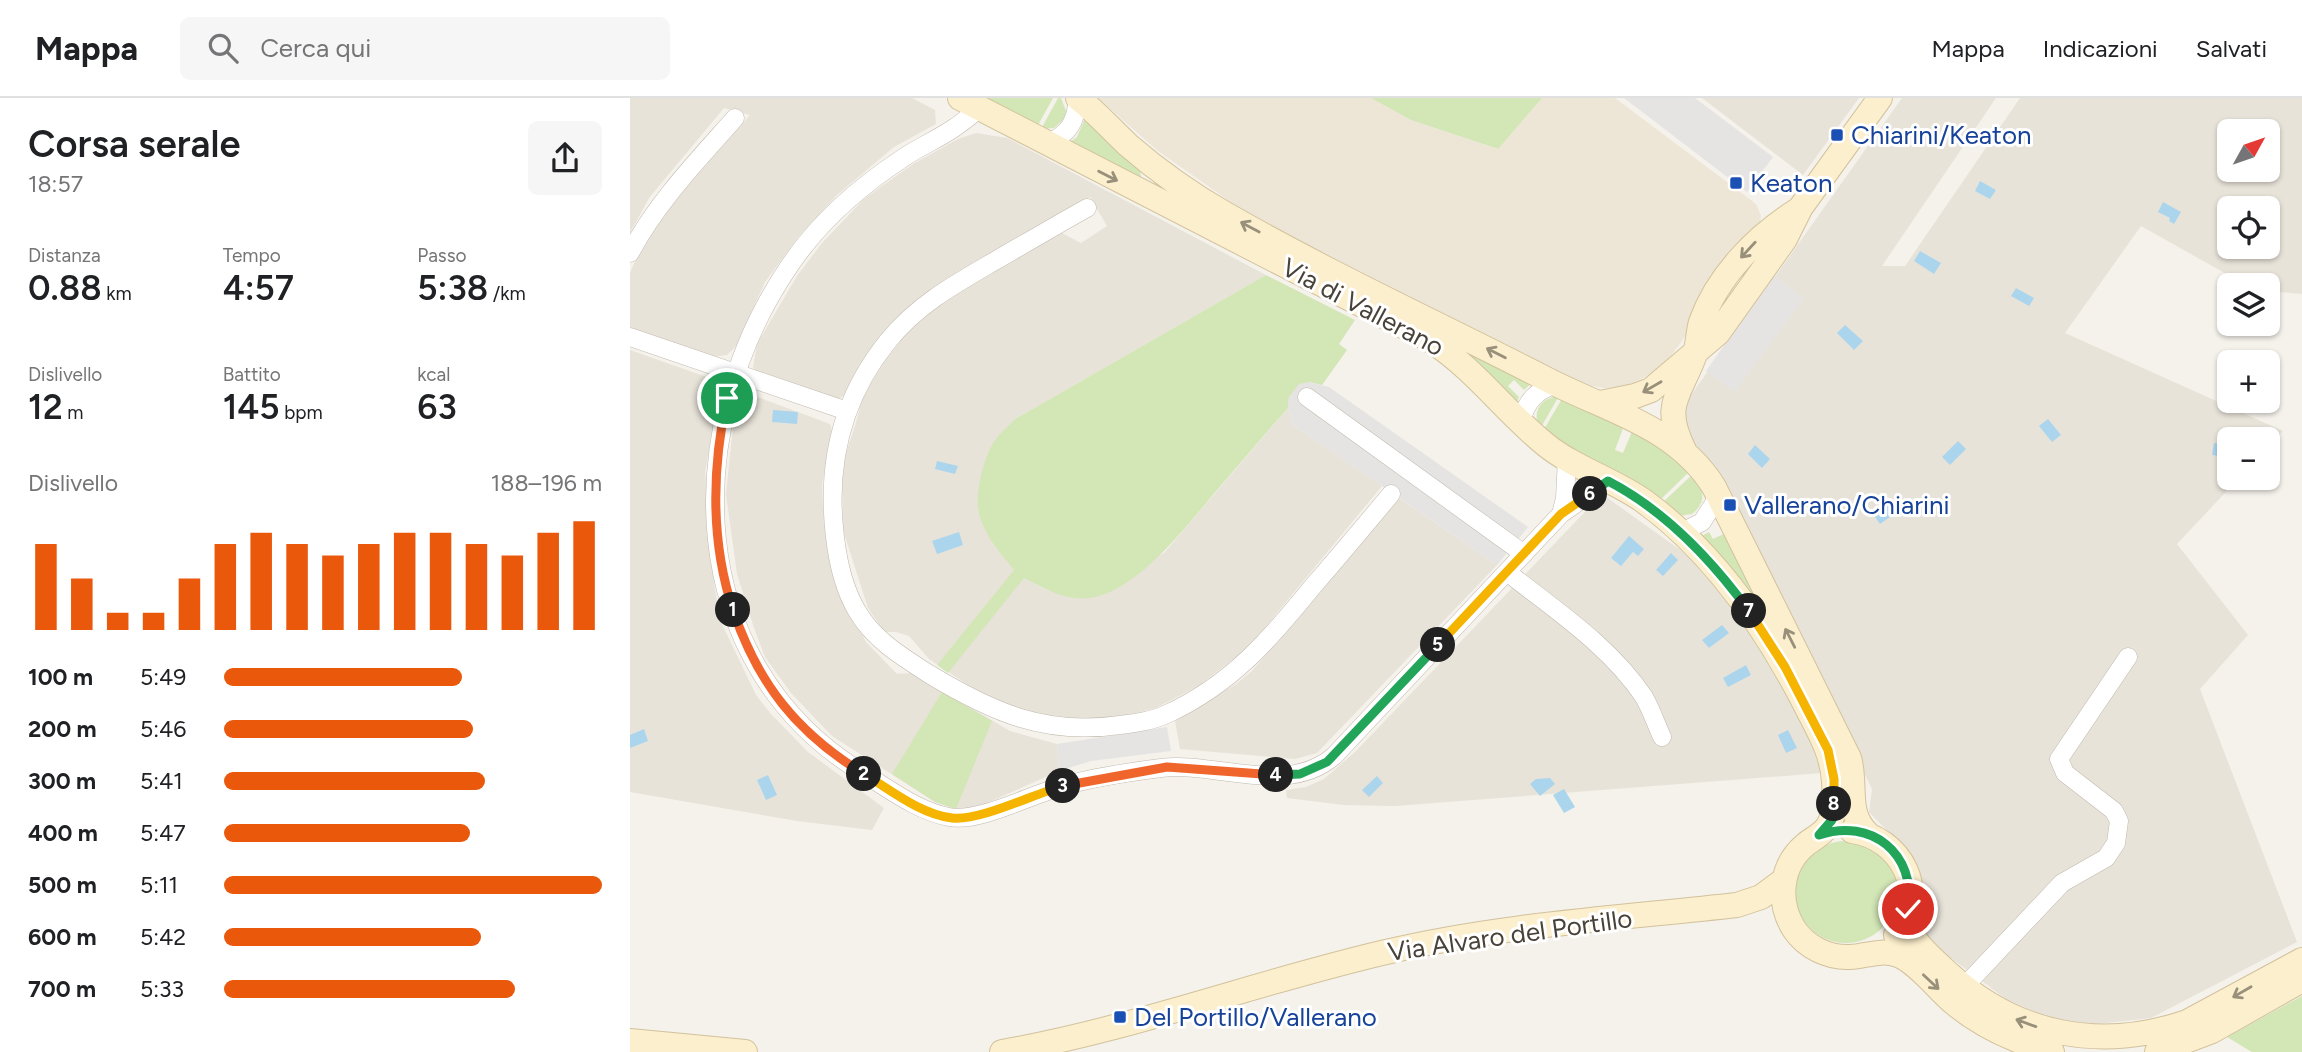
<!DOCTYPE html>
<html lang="it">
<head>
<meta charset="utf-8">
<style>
	body { margin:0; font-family:Figtree,sans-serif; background:#f6f6f6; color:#202124; height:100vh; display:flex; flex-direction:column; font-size:26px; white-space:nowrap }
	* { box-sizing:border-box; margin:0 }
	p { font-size:23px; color:#757577 }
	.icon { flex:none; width:38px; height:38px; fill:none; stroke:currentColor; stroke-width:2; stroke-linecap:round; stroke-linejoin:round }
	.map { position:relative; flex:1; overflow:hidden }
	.drawer { display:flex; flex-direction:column; background:#fff; width:630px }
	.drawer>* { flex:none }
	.needle { width:46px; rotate:50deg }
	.controls { position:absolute; left:1587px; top:21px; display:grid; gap:14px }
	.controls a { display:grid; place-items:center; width:63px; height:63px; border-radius:10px; background:#fff; box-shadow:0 2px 5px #0004; font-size:35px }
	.pin { position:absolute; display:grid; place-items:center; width:60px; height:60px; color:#fff; margin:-30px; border:4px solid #fff; border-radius:50%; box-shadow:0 2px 7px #0007 }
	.km { position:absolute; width:35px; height:35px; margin:-18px; border-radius:50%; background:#222; color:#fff; font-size:19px; line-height:35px; text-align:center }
	.round { display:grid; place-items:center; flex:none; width:74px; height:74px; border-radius:10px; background:#f6f6f6 }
	.summary { display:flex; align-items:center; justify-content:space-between; height:119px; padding:0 28px }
	h1 { font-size:38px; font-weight:600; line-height:52px }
	.stats { display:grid; grid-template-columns:repeat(3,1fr); gap:10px; height:119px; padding:7px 28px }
	.stats div { display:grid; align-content:center }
	.stats b { font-size:35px; font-weight:600 }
	.stats small { font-size:19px; font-weight:400 }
	.stats p { font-size:19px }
	.chart { height:196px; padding:14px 28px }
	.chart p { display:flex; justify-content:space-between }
	.chart svg { width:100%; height:126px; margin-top:7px; stroke:#ea580c; stroke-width:6 }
	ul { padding:0 28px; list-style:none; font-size:23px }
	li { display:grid; grid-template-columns:112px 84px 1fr; align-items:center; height:52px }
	li i { height:18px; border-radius:9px; background:#ea580c }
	header { display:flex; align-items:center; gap:42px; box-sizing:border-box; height:98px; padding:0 35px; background:#fff; border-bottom:2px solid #e0e0e0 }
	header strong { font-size:33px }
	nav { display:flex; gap:38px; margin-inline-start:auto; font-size:24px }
	.search { width:490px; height:63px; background:#f6f6f6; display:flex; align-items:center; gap:18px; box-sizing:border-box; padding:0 24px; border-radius:10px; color:#757577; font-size:26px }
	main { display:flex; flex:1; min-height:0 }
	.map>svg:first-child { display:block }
	.residential { fill:#e8e3d9; fill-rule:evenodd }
	.education { fill:#ede5d5 }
	.green { fill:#d3e6b6 }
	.parking { fill:#e6e4e2 }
	.water { fill:#abd5ed }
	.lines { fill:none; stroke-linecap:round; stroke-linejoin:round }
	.street-casing { stroke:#c0b9ad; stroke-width:19 }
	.secondary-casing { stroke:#d2c29c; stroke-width:26 }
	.street { stroke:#fff; stroke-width:18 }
	.secondary { stroke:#fcefcd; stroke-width:24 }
	.oneway { stroke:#99907c }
	.split-1-casing { stroke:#fff; stroke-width:14 }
	.split-2-casing { stroke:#fff; stroke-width:14 }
	.split-3-casing { stroke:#fff; stroke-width:14 }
	.split-4-casing { stroke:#fff; stroke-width:14 }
	.split-5-casing { stroke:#fff; stroke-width:14 }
	.split-6-casing { stroke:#fff; stroke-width:14 }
	.split-7-casing { stroke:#fff; stroke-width:14 }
	.split-8-casing { stroke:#fff; stroke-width:14 }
	.split-9-casing { stroke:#fff; stroke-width:14 }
	.split-1 { stroke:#f0652b; stroke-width:9 }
	.split-2 { stroke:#f0652b; stroke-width:9 }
	.split-3 { stroke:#f5b400; stroke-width:9 }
	.split-4 { stroke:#f0652b; stroke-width:9 }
	.split-5 { stroke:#22a559; stroke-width:9 }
	.split-6 { stroke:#f5b400; stroke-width:9 }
	.split-7 { stroke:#22a559; stroke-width:9 }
	.split-8 { stroke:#f5b400; stroke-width:9 }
	.split-9 { stroke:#22a559; stroke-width:9 }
	.transit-dot { fill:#1a4fb4; stroke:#fff; stroke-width:2.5 }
	.labels { text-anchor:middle; stroke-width:6; stroke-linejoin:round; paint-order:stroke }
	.transit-label { font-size:26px; fill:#164399; stroke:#fff; text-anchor:start }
	.street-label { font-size:26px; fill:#484239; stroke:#fff }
</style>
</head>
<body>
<header>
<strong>Mappa</strong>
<div class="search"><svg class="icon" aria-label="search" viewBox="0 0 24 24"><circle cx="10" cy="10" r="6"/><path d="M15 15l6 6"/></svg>Cerca qui</div>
<nav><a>Mappa</a><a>Indicazioni</a><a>Salvati</a></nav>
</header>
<main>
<section class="drawer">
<div class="summary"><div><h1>Corsa serale</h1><p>18:57</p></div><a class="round"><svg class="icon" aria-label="share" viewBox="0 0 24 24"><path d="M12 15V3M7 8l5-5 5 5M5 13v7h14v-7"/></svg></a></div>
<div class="stats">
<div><p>Distanza</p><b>0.88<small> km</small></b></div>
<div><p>Tempo</p><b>4:57</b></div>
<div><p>Passo</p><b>5:38<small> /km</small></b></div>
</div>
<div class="stats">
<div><p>Dislivello</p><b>12<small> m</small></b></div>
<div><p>Battito</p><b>145<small> bpm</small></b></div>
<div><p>kcal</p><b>63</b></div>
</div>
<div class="chart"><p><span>Dislivello</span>188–196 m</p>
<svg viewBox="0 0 160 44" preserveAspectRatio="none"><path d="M5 44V14M15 44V26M25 44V38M35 44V38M45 44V26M55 44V14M65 44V10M75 44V14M85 44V18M95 44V14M105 44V10M115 44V10M125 44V14M135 44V18M145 44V10M155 44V6"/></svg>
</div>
<ul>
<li><b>100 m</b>5:49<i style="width:63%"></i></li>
<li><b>200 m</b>5:46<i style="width:66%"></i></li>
<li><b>300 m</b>5:41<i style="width:69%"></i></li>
<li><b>400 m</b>5:47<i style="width:65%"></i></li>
<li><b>500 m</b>5:11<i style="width:100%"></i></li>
<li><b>600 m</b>5:42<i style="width:68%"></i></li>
<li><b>700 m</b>5:33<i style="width:77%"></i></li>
</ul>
</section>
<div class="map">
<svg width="1672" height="954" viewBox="0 0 1672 954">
	<rect width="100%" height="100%" fill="#f5f1eb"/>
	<path class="residential" d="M0 0H282L305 12 306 26 264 49 207 97 169 138 135 184 106 248 97 257 82 259 0 230V175L16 138 70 72 120 17 94 10 19 100 0 135Z
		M1072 0H1229L1173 77Z
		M1272 0H1366L1252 168H1275L1390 0H1672V196L1638 193V187H1616L1511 128 1435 235 1653 333 1638 349V341H1600V380H1609L1547 446 1618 537 1570 591 1667 844 1521 920 1440 929 1376 901 1294 840 1296 815 1282 758 1239 714 1242 691 1083 367 1051 331 1056 304ZM1600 33H1638V72H1600ZM1600 110H1638V149H1600Z
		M346 35 377 40 636 177 385 321 355 364 349 387 348 414 394 480 417 492 440 499 534 455 658 310 663 327 752 388 619 549 568 588 526 610 485 620 443 623 402 616 377 609 341 589 299 561 279 538 266 534H254L238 510 213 432 212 366 225 328 233 298 255 263 284 226 317 201 430 134 451 145 477 128 460 99 318 180 268 219 218 294 209 301 132 280 123 270 127 246 167 178 192 145 234 101 283 66 328 41Z
		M0 252 85 282 90 290 75 374 84 485 90 522 126 597 141 616 178 654 254 710 242 732 167 723 0 694Z
		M114 294 200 326 203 336 192 386 194 423 214 501 236 544 267 576 281 575 380 633 427 646 429 673 355 706 341 710 326 711 305 704 202 638 161 595 135 559 124 530 107 476 96 396 106 300Z
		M972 396 1056 456 1113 521 1175 630 1192 675 765 708 714 707 657 700 656 692 676 689 694 681 726 653Z
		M769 400 867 467 687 655 665 661 550 651 545 623 606 586 622 573Z"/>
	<path class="education" d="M468 0H741L781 22 867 51 912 0H985L1126 106 1131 118 1130 125 1103 149 1052 243 1036 264 1019 277 996 288 974 290 948 285 618 116 528 53Z"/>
	<path class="green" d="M348 0H423L407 29Z
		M428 0H431L436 13 434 21 424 30 411 31Z
		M741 0H912L868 51 781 22Z
		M456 18 510 67 511 81 521 88 527 83 519 74 599 130 436 47 447 39Z
		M636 177 725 222 709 246 717 252 692 287 679 284 659 299 658 310C634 337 611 364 588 391 558 426 511 489 465 499 439 505 415 491 394 480L318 575 307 567 384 472C370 455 355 438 349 416 344 397 354 356 366 341 371 334 379 328 385 321Z
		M807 235 904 283 894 292 884 282 878 288 889 299 886 306Z
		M929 298 910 331C901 313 911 300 929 298Z
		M933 299 995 325 985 352 993 355 1004 329 1061 372 1028 404 913 333Z
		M1064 375C1073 391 1078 403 1062 416L1048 418 1031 406Z
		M1079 434 1083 441 1098 434 1159 553 1068 440Z
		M312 594 362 623 326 711 305 704 262 676Z
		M1165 794a51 51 0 1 1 102 0a51 51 0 1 1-102 0Z
		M1672 898V954H1622L1597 939Z"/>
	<path class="parking" d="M994 0H1065L1143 59 1117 94Z
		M1144 177 1174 200 1105 294 1076 273Z
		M679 284 699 289 898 429 867 467 663 327 658 310 659 299 669 286Z
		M537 629 541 653 461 663 429 673 427 646Z"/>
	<path class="water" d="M1350 83 1366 92 1360 101 1345 93Z
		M1533 104 1551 114 1544 126 1539 123 1540 120 1528 114Z
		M1290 153 1311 165 1304 176 1284 163Z
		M1386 190 1404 200 1399 208 1381 198Z
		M1215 227 1233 243 1224 252 1207 235Z
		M143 312 168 314 167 326 142 324Z
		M1418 321 1431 337 1422 344 1409 328Z
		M1328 343 1336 351 1320 367 1312 359Z
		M1584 345 1599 347V359L1582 357Z
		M1125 347 1140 361 1132 370 1118 356Z
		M307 363 328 368 325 376 305 371Z
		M1259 403 1267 414 1250 426 1243 416Z
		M329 434 333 447 307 456 302 443Z
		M999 438 1014 451 1008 458 1003 454 991 468 981 460Z
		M1041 455 1048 462 1033 478 1026 472Z
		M1092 527 1099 535 1079 550 1072 542Z
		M1116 567 1121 577 1098 589 1093 580Z
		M14 631 18 643 0 650V637Z
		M1158 632 1167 650 1156 655 1148 637Z
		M138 677 147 697 136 702 127 682Z
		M747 678 753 685 739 699 732 692Z
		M920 680 925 686 910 698 900 686 906 681Z
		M934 691 945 709 934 715 923 697Z"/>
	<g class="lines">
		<g class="street-casing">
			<path id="street" d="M351 10C341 17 333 24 324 30 308 41 289 49 273 60 229 89 187 126 158 170 50 330 52 564 231 674 258 690 287 713 319 719 349 725 402 696 433 688 464 679 499 674 531 670 587 663 656 699 704 658L931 416 978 383
				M417 46C439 36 446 24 448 0
				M457 110C425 128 394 146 363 164 325 186 287 207 258 243 211 301 196 366 205 439 208 465 214 491 227 513 244 542 271 558 299 576 362 614 415 638 490 627 506 625 522 623 537 616 602 586 640 541 684 487 710 457 736 426 761 396
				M0 155C27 104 67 63 105 20
				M0 239 217 313
				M677 299 894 456
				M891 323C897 302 906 293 926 286
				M931 416 935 400 937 360
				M1050 435 1072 424 1088 399
				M877 474C925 512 980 548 1014 599 1021 611 1026 626 1032 639
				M1334 889 1432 785 1476 760 1486 745 1489 723 1484 713 1435 675 1429 661 1498 559"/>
		</g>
		<g class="secondary-casing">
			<path id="secondary" d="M330 0 800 242C845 271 875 314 916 347 946 371 985 382 1015 404 1086 456 1137 532 1176 608 1188 632 1203 656 1204 684 1205 697 1206 714 1199 726 1194 736 1183 740 1175 747 1150 768 1147 804 1164 831 1176 849 1198 860 1220 859 1237 858 1251 851 1268 857 1287 864 1309 893 1325 906 1354 930 1387 944 1422 954
				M448 0C466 14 481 31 498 47 529 74 562 97 597 117 702 177 811 227 918 282 978 313 1046 328 1084 389L1219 660C1227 686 1215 715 1238 736
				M970 305 1005 298 1021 292 1088 235 1155 141 1171 109 1250 0
				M1054 352C1031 306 1050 298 1065 256 1068 246 1068 235 1071 224 1088 177 1127 138 1168 112
				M1222 733C1272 740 1300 795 1266 837
				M1275 823C1284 846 1301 859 1319 876 1386 937 1470 954 1557 924L1672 862
				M0 943 115 954
				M372 954C503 931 627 884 756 854 870 827 990 820 1107 807L1131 799 1154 782
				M1527 954 1582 933 1672 882"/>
		</g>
		<use href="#street" class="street"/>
		<use href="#secondary" class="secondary"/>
	</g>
	<defs><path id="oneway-shaft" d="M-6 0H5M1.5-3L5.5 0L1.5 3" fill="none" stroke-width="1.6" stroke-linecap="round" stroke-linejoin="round" transform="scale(1.75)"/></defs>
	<g class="oneway">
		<use href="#oneway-shaft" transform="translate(478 78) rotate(27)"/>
		<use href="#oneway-shaft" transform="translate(620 129) rotate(-152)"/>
		<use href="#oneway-shaft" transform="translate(1118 152) rotate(133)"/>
		<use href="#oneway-shaft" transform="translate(866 255) rotate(-153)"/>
		<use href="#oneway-shaft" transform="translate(1022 289) rotate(150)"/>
		<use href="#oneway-shaft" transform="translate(1160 540) rotate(-117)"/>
		<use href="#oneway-shaft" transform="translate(1301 884) rotate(43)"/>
		<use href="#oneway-shaft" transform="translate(1612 894) rotate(150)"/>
		<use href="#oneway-shaft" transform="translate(1396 925) rotate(-160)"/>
	</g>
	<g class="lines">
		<g class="split-1-casing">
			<path id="split-1" d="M97 300C82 370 80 442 103 512"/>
		</g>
		<g class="split-2-casing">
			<path id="split-2" d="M103 512C128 586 167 635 234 676"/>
		</g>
		<g class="split-3-casing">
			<path id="split-3" d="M234 676C261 692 290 716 322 720 351 723 403 696 433 688"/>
		</g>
		<g class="split-4-casing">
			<path id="split-4" d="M433 688 537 669 646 677"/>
		</g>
		<g class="split-5-casing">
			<path id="split-5" d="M646 677 670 676 697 664 808 547"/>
		</g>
		<g class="split-6-casing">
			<path id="split-6" d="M808 547 931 416 960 396"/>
		</g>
		<g class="split-7-casing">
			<path id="split-7" d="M960 396 978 383C1036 413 1081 461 1119 513"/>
		</g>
		<g class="split-8-casing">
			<path id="split-8" d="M1119 513 1155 569 1198 652 1204 681V706"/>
		</g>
		<g class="split-9-casing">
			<path id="split-9" d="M1204 706 1202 722 1189 737C1241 719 1287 756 1278 811"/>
		</g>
		<use href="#split-1" class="split-1"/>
		<use href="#split-2" class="split-2"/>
		<use href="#split-3" class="split-3"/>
		<use href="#split-4" class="split-4"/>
		<use href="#split-5" class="split-5"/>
		<use href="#split-6" class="split-6"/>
		<use href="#split-7" class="split-7"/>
		<use href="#split-8" class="split-8"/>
		<use href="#split-9" class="split-9"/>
	</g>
	<g class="transit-dot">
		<rect x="1200" y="30" width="14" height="14" rx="3.5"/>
		<rect x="1099" y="78" width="14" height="14" rx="3.5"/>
		<rect x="1093" y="400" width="14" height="14" rx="3.5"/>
		<rect x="483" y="912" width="14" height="14" rx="3.5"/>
	</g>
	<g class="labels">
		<g class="transit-label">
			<text x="1221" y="46">Chiarini/Keaton</text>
			<text x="1120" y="94">Keaton</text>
			<text x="1114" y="416">Vallerano/Chiarini</text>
			<text x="504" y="928">Del Portillo/Vallerano</text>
		</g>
		<g class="street-label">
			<text transform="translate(733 209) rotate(28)" y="9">Via di Vallerano</text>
			<text transform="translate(880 837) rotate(-8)" y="9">Via Alvaro del Portillo</text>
		</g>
	</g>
</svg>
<div class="controls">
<a><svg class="needle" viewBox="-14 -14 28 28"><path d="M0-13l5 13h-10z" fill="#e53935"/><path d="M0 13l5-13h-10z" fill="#757577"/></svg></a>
<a><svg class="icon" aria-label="locate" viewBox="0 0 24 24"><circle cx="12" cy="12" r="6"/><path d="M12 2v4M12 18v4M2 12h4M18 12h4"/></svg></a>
<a><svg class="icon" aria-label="layers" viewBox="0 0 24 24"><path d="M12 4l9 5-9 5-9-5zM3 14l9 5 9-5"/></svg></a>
<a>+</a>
<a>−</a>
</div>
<div class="pin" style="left:97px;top:300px;background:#1e9e55"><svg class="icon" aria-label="arrive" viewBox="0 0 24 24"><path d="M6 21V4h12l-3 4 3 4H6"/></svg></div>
<div class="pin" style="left:1278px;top:811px;background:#d93025"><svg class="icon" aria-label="check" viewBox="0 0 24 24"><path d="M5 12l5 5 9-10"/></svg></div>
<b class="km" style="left:103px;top:512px">1</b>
<b class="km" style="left:234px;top:676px">2</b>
<b class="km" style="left:433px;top:688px">3</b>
<b class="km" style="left:646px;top:677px">4</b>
<b class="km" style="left:808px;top:547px">5</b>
<b class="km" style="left:960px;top:396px">6</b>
<b class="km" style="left:1119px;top:513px">7</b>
<b class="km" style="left:1204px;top:706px">8</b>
</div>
</main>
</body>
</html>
